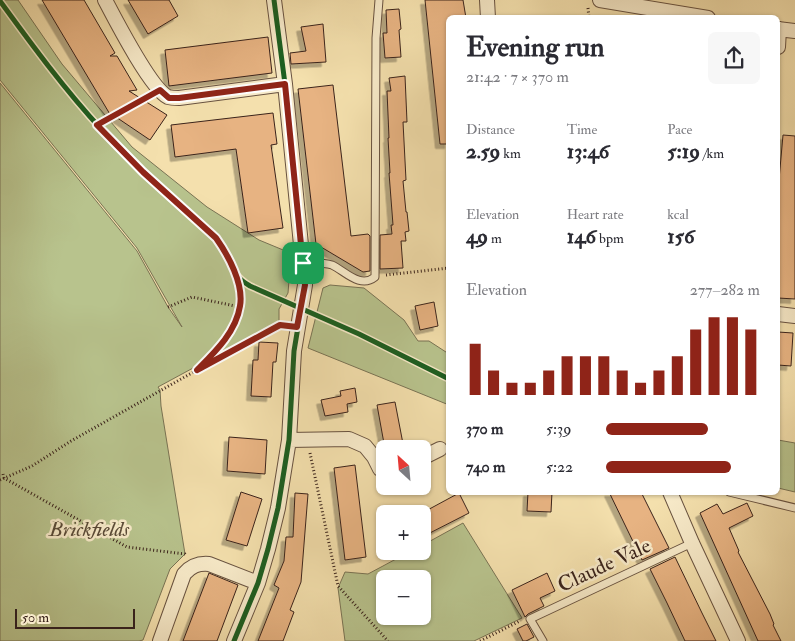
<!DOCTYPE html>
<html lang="en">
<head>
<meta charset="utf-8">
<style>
	body { margin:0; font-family:"IM FELL Double Pica",serif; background:#f7f7f7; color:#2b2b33; height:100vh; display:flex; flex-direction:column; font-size:19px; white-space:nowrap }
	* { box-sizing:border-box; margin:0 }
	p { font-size:16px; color:#7c7c81 }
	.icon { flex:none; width:28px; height:28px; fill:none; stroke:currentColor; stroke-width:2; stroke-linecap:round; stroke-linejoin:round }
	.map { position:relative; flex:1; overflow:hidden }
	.side { position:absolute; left:446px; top:15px; width:334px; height:480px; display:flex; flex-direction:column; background:#fff; border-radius:8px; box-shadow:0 1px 4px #0004 }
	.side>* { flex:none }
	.needle { width:32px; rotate:334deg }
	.tools { position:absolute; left:376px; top:440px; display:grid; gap:10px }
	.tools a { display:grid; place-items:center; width:55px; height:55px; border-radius:8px; background:#fff; box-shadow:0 1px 4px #0004; font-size:25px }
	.scale { position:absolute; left:15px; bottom:12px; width:120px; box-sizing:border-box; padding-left:5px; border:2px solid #3a231b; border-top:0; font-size:14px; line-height:18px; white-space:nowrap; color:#3a231b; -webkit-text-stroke:4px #f8ebca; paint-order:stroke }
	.pin { position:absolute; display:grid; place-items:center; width:42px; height:42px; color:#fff; margin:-21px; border-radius:10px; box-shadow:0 2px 8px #0006 }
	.round { display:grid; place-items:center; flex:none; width:52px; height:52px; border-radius:8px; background:#f7f7f7 }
	.head { display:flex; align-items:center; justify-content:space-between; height:85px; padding:0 20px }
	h1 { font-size:28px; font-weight:800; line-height:38px }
	.figures { display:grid; grid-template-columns:repeat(3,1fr); gap:8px; height:85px; padding:5px 20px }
	.figures div { display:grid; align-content:center }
	.figures b { font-size:21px; font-weight:800 }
	.figures small { font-size:14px; font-weight:400 }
	.figures p { font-size:14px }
	.chart { height:140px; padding:10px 20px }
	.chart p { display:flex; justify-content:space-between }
	.chart svg { width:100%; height:90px; margin-top:5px; stroke:#8f2418; stroke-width:6 }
	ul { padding:0 20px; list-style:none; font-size:16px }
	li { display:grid; grid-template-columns:80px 60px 1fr; align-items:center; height:38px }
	li i { height:12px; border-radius:6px; background:#8f2418 }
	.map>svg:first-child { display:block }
	.green { fill:#b8c38d; stroke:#797354; fill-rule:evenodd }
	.building { fill:#e7b382; stroke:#3a231b; filter:url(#shadow) }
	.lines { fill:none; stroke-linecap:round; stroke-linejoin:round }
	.lane-casing { stroke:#685240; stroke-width:9 }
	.street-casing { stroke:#685240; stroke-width:16 }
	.path { stroke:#3a231b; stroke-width:3; stroke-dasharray:1 2.5; stroke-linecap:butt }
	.lane { stroke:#f8ebca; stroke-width:7 }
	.street { stroke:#f8ebca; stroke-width:14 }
	.cycleway-casing { stroke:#f8ebca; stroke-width:8 }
	.cycleway { stroke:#1b5e20; stroke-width:5 }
	.route-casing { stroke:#fff; stroke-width:10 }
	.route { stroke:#8f2418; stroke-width:6 }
	.labels { text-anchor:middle; stroke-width:5; stroke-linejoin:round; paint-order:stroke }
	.park-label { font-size:21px; font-style:italic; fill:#5a4b38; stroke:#f8ebca }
	.street-label { font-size:21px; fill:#3a231b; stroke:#f8ebca }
</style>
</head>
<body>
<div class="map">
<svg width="795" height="641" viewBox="0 0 795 641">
	<defs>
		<filter id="shadow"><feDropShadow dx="-4.5" dy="4.5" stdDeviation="0" flood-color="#0004"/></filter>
	</defs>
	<rect width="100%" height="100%" fill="#f4e0ad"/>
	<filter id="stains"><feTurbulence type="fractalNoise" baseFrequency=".004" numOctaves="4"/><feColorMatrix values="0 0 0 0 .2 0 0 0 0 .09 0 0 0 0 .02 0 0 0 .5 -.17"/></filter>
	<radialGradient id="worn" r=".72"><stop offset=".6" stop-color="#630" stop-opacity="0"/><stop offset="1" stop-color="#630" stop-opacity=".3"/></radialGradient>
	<path class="green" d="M0 0H18L62 64 132 147 207 207 259 240 288 252 290 268 288 293 279 309V323L267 328 158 387 160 390 161 406 185 554 170 569 143 640 139 641H0V83L137 251 168 307 182 327 137 248 0 80Z
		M330 285 364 288 404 320 418 341H429L449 354V405L308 348 323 288Z
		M778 440 795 443V492L778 488Z
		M463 523 522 618 474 641H345L338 588 345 572 368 574 411 551H422L423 545ZM385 579H422V616H385Z"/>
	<path class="building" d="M42 0H84L115 53 110 56H117L137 90 129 91 167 115 150 140 113 115 111 116Z
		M128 0H169L178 16 148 34Z
		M425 0H463L466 18H449V144H440Z
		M399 9 401 29 399 30 401 57 385 58 383 33H387L386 10Z
		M323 24 326 62 291 64 290 53 306 51 301 27Z
		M268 37 272 73 169 86 165 50Z
		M405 76 407 122H403L406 180 403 181 406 212H407L409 231 405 232 406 241H401L403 268 380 269V235L392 234 391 225H393L389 173H390L388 138H389L387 91H391L389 78Z
		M333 85 351 236 368 234 370 236V271L363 272 316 244 298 89Z
		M273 113 277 144 271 145 283 228 248 233 236 149 175 157 171 125Z
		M783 135 795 136V299L778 298V191Z
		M434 302 438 326 420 330 415 306Z
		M778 332 793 333 791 366 778 365Z
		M259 342 278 343 276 362H273L271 397 251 396 253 360H258Z
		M355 388 357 402 347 404 348 412 325 416 321 400 341 396 340 391Z
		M395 402 404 449H385L377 405Z
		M229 437 267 440 265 474 227 471Z
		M355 465 366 557 345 560 334 468Z
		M241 492 262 499 247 546 226 540Z
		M528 492H552L551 512 527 511Z
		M609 492H641L669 548 642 560Z
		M295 493 308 494 301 582 290 610 294 612 283 641H258L279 588 274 585 284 561 286 537H293Z
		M459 493 469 513 422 537V513Z
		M747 503 753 516 729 528 739 551 738 552 770 614 774 624 773 625 781 641H758L700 513 717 504 723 514Z
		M675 557 702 613 716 641H685L667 603 650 569Z
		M209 573 238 585 217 641H183Z
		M547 573 555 591 540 598 544 606 528 614 525 617 512 590Z
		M527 624 534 637 526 641H523L517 629Z"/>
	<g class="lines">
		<g class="lane-casing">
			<path id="lane" d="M303 263C313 263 323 262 332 265 345 271 360 289 375 277L376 38 379 0
				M729 492 795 508
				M543 641 530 619 692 543"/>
		</g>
		<g class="street-casing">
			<path id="street" d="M105 0C115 19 151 89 168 97 171 98 175 98 179 98L285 84
				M487 0 488 18
				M600 0 708 18
				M778 29 795 31
				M778 47 779 29
				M778 314 795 316
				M289 440 349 439 365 446 374 457 380 469 385 471
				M422 458 440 449
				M670 492 692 543 738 641
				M160 641 184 574C191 566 198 563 209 564L258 583
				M234 641 258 583 268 549 278 508 289 440 294 351 305 285 285 84 274 0"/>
		</g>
		<path class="path" d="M588 8 589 18
			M97 125 149 96
			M386 275 449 268
			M168 307 192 297 240 307
			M310 453 338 586 388 641
			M3 474 4 478 127 547 185 554 186 555
			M0 480 32 466 71 441 197 370 280 325 284 326
			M480 641 520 621"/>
		<use href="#lane" class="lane"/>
		<use href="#street" class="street"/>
		<g class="cycleway-casing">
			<path id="cycleway" d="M0 1C32 45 65 90 102 130 137 169 177 202 215 238 219 242 222 247 225 251 233 268 233 276 250 286L359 334 449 379
				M197 370C217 351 244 324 240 294 240 288 237 281 236 275
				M234 641 258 583 268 549 278 508 289 440 294 351 305 285 285 84 274 0"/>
		</g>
		<use href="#cycleway" class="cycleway"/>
	</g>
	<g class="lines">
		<g class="route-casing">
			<path id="route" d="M285 84 305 285 297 327 280 325 197 370C215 352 236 332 240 306 244 284 228 255 216 238L143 172 97 125 160 90 169 98H179Z"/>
		</g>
		<use href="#route" class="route"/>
	</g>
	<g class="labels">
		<g class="park-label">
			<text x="89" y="536">Brickfields</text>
		</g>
		<g class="street-label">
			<text transform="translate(604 565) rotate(-25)" y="7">Claude Vale</text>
		</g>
	</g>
	<rect width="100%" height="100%" filter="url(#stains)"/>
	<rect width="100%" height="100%" fill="url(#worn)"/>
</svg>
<div class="tools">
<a><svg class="needle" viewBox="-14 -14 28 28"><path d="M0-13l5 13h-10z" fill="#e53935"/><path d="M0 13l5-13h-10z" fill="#7c7c81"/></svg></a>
<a>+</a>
<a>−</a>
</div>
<div class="scale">50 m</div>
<div class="pin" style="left:303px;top:263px;background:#1e9e55"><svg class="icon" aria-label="arrive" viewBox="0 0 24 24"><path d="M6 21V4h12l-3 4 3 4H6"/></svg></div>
<section class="side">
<div class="head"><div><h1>Evening run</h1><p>21:42 · 7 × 370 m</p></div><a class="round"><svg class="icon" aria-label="share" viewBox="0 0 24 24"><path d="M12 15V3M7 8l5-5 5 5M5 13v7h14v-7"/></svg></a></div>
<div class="figures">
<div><p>Distance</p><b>2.59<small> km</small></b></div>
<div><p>Time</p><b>13:46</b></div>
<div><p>Pace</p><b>5:19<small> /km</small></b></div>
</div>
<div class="figures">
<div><p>Elevation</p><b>49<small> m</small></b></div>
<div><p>Heart rate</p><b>146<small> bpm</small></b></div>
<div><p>kcal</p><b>156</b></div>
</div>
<div class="chart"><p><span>Elevation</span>277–282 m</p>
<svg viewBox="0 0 160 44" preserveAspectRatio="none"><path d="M5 44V19M15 44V32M25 44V38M35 44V38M45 44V32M55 44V25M65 44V25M75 44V25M85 44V32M95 44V38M105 44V32M115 44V25M125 44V12M135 44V6M145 44V6M155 44V12"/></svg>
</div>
<ul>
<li><b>370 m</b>5:39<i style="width:66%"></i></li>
<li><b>740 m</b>5:22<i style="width:81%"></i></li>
</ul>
</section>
</div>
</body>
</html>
